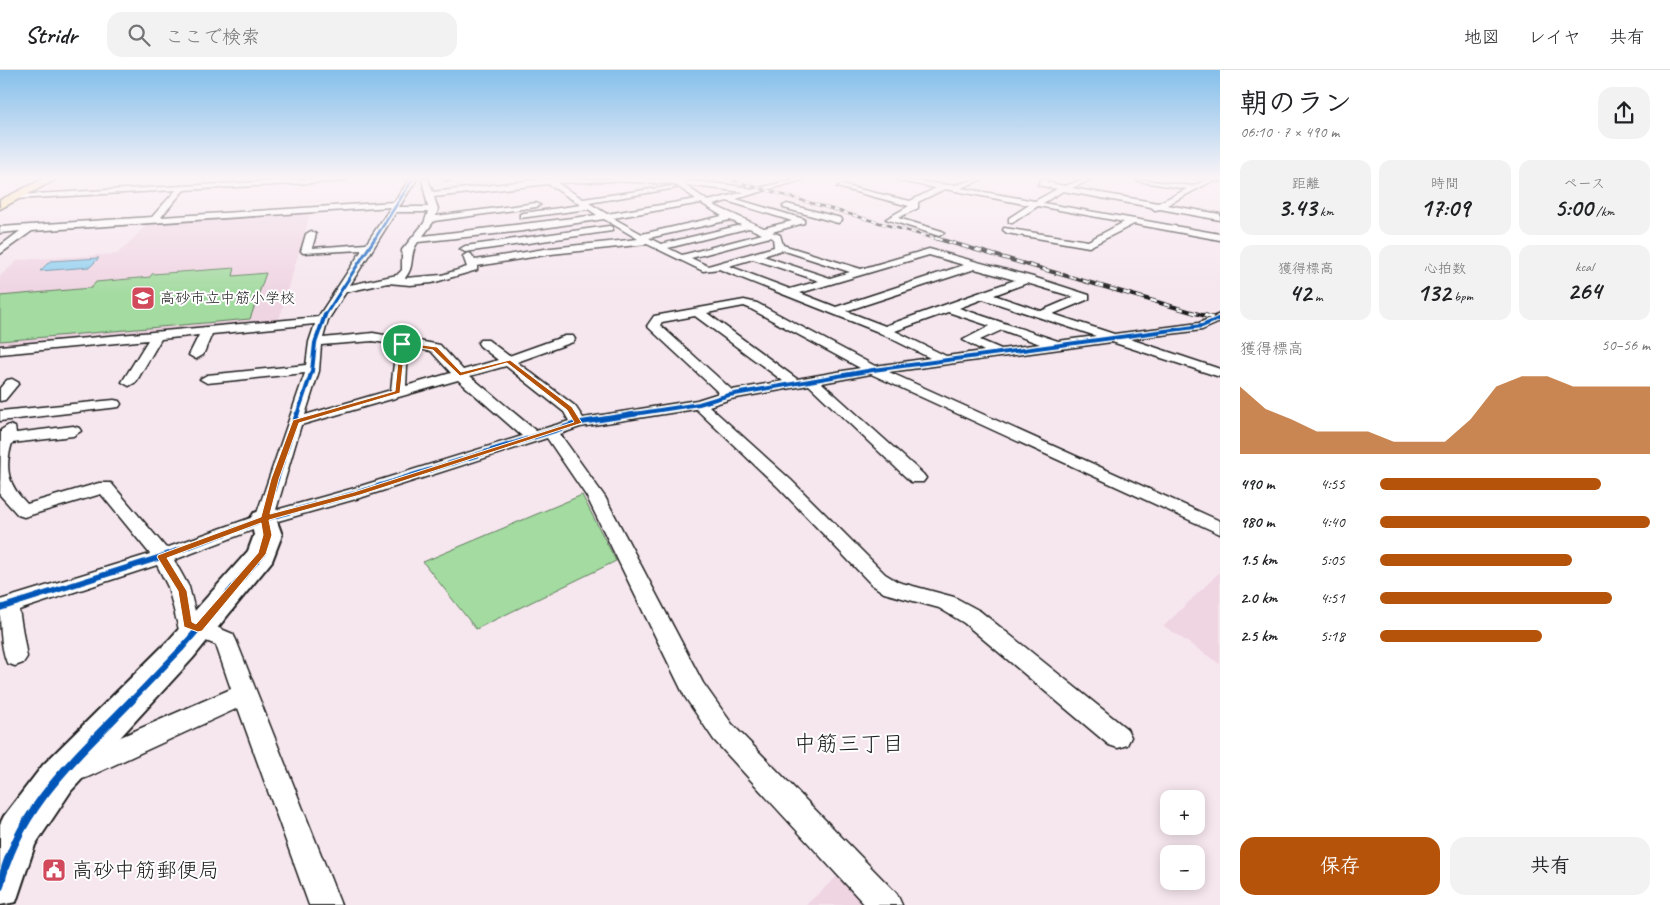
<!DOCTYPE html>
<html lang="ja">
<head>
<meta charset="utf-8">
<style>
	body { margin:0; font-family:Caveat,"Klee One",sans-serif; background:#f2f2f2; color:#202124; height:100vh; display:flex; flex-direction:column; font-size:19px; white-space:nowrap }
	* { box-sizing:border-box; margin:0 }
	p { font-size:16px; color:#757577 }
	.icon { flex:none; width:28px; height:28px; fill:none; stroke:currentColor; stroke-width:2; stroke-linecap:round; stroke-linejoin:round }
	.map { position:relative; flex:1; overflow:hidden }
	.details { display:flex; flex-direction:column; background:#fff; width:450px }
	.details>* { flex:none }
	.fabs { position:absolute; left:1160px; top:720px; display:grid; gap:10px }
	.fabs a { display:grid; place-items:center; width:45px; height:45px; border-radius:10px; background:#fff; box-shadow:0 2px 12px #0003; font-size:25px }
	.pin { position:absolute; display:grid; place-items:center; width:42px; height:42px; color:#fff; margin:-21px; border:2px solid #fff; border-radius:50%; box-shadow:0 1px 5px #0007 }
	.round { display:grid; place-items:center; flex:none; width:52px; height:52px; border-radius:15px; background:#f2f2f2 }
	.headline { display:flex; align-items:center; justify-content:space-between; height:85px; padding:0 20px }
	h1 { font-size:28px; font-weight:600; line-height:38px }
	.stats { display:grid; grid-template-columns:repeat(3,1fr); gap:8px; height:85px; padding:5px 20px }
	.stats div { display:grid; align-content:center; border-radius:12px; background:#f2f2f2; text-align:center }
	.stats b { font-size:25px; font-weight:600 }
	.stats small { font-size:14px; font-weight:400 }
	.stats p { font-size:14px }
	.chart { height:140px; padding:10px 20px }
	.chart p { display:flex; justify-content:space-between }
	.chart svg { width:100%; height:90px; margin-top:5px; fill:#b45309; opacity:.7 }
	.action { display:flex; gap:10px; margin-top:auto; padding:10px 20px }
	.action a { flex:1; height:58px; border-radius:15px; background:#b45309; color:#fff; font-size:20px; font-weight:600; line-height:58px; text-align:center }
	.action a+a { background:#f2f2f2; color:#202124 }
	ul { padding:0 20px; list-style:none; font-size:16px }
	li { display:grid; grid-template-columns:80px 60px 1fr; align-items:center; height:38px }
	li i { height:12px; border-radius:6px; background:#b45309 }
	header { display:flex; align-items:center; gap:30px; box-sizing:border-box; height:70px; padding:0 25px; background:#fff; border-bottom:1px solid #e0e0e0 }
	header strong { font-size:24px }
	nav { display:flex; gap:28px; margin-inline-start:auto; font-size:18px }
	.search { width:350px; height:45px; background:#f2f2f2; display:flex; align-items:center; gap:12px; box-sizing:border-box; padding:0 18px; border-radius:15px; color:#757577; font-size:19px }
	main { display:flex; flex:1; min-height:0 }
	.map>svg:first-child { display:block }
	.built { fill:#efd4e2 }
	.green { fill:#a3dba0; stroke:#607c5e }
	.water { fill:#8fcff0; stroke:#61879b }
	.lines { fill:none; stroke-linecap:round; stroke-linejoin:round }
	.street-casing { stroke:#1c1c1c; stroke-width:3 }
	.secondary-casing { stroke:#1c1c1c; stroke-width:4 }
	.highway-casing { stroke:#1c1c1c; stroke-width:3 }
	.street { fill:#fff; fill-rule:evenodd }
	.secondary { fill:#fff; fill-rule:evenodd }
	.highway { fill:#fadf96; fill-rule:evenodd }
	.rail-far2-casing { stroke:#1c1c1c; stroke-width:2.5 }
	.rail-far1-casing { stroke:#1c1c1c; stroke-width:4 }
	.rail-casing { stroke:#1c1c1c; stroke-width:4.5 }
	.rail-far2 { stroke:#fff; stroke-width:2; stroke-dasharray:5; stroke-linecap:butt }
	.rail-far1 { stroke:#fff; stroke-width:2.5; stroke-dasharray:7; stroke-linecap:butt }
	.rail { stroke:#fff; stroke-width:3; stroke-dasharray:9; stroke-linecap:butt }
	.cycleway-far5-casing { stroke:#fff; stroke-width:4 }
	.cycleway-far4-casing { stroke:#fff; stroke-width:5 }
	.cycleway-far3-casing { stroke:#fff; stroke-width:6 }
	.cycleway-far2-casing { stroke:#fff; stroke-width:8 }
	.cycleway-far1-casing { stroke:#fff; stroke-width:9 }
	.cycleway-casing { stroke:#fff; stroke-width:11 }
	.cycleway-far5 { stroke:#0057b8; stroke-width:2.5 }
	.cycleway-far4 { stroke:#0057b8; stroke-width:3 }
	.cycleway-far3 { stroke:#0057b8; stroke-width:4 }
	.cycleway-far2 { stroke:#0057b8; stroke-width:5 }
	.cycleway-far1 { stroke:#0057b8; stroke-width:6 }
	.cycleway { stroke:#0057b8; stroke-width:8 }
	.route { fill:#b45309; stroke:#fff; fill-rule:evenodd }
	.labels { text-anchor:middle; stroke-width:4; stroke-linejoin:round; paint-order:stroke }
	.far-poi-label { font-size:15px; fill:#1c1c1c; stroke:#fff; text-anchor:start }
	.near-poi-label { font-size:21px; fill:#1c1c1c; stroke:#fff; text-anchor:start }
	.near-neighbourhood-label { font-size:22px; fill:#1c1c1c; stroke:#fff }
</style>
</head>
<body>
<header>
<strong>Stridr</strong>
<div class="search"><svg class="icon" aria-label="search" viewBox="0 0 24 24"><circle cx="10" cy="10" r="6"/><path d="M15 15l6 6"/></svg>ここで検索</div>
<nav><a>地図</a><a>レイヤ</a><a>共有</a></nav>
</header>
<main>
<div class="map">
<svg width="1220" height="835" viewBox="0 0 1220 835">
	<rect width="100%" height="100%" fill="#f6e6ee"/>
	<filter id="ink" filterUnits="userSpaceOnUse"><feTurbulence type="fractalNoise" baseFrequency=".02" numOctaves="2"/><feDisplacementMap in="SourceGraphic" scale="10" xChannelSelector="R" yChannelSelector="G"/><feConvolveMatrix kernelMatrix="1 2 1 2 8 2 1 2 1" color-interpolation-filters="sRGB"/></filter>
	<g filter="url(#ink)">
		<path class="built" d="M311 141 279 250 0 276V206L18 190 117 184 150 152Z
			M1220 502V594L1164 556Z
			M840 804 869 835H806Z"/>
		<path class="green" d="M235 198 233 206 266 203 250 249 0 271V226L91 218 96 212 150 207 152 204Z
			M582 425 616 491 476 559 423 492Z"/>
		<path class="water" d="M99 188 90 197 40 201 50 191Z"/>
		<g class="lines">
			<g class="street-casing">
				<path id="street" d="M312 109H348L344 111 184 120 161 147 394 132 410 109H417L399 137H428L422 109H428L433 122 543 109H677L745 117 751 120 795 109H805L736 129 804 149V153L772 162 780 165 783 175 861 199 929 179 1033 207 1089 225V229L1053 244 1114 264 1199 253 1220 244V252L1202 260 1130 269 1220 299V307L1112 272 889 302 1220 451V464L871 304 822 313 923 404 926 408 923 412H911L809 315 731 329 709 336 791 410 885 504 898 512 954 527 980 541 1127 659 1131 667 1127 675 1118 678 1109 675 964 553 939 538 884 523 871 514 779 418 696 339 580 357 560 364 605 427 703 613 732 654 897 824 902 835H865L714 670 685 627 587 427 547 368 363 427 271 453 174 490 189 517 197 549 233 564 236 570 341 835H309L238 638 88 707 79 710 70 707 66 698 70 689 231 619 216 575 179 560 168 517 157 495 19 540 27 587 23 593 15 596 7 593C0 576 0 550 0 530L150 484 101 424 24 447 18 445 0 425 1 360 9 355 15 357 16 363 73 356 79 358 81 361 73 366 12 373C4 399 8 415 27 434L99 413H111L166 478 256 446 305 303 207 313 200 309 207 305 306 295 309 272 315 254 212 264 203 285 196 289 189 285 199 265 161 269 136 312 129 316 122 312 148 270 0 284V276L318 247 362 180 303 183 301 181 306 164 311 161 316 164 312 178 366 174 391 137 32 161 0 184V176L20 161 0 163V157L152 147 176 120 15 129 11 127 15 125ZM611 111 674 114 696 129 607 144 589 133 676 118 672 116 583 129 557 113ZM548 114 581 135 523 143 520 144V148L588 139 597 145 423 166 434 151 536 137 540 135 536 133 436 146 438 139 434 127ZM685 115 744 122 708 131ZM727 131 792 151 764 158 713 135ZM701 133 722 146 642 164 613 148ZM396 142H428L424 153 402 180V200L397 205 350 215ZM604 149 638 169 551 178 475 190 471 184 468 183 463 186 467 197 442 205 405 208C416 195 408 185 418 172L523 161ZM730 150 741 155 661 174 649 168ZM749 158 762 164 682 185 668 178ZM770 167 773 168 774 177 708 196 691 188ZM647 174 703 201 719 199 876 261 930 288 875 296 757 233 744 230 654 246 647 256 719 323 697 330 583 348 575 336 517 292 573 272 575 269 573 266H565L509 286 488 270H480L478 273 480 276 498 290 463 300 440 275 435 274 373 263 323 268 328 250 346 222 388 213 410 215 432 213 477 200V196L551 184ZM782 180 850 202 830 208 763 186ZM929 185 964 195 836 237 800 223ZM753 189 819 211 790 219 729 196ZM975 199 1015 210 885 256 846 241ZM1027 213 1074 227 1041 241 994 225ZM983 229 1096 266 1058 271 959 238ZM744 236 749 238 860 298 797 309 707 243ZM948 242 990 256 963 270 984 281 946 286 895 261ZM695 246 783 311 732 320 660 255 662 252ZM1002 260 1040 274 1001 279 980 270ZM373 271 396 275 391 320 305 345 319 301 321 275ZM408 277 431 281 451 303 406 316ZM506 296 564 342 569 351 536 361 470 306ZM458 310 522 366 351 419 276 440 301 355Z
					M444 109H453L449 111Z
					M897 109C914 109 931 114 948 115 960 116 971 109 983 109L961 118 1035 131 1057 119 1038 115 1041 109H1048L1046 112 1065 116 1084 109H1092L1072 118 1158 133 1187 119 1138 111 1135 109 1193 116 1208 109H1216L1167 135 1220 144V150L1160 139 1155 140 1151 137 1063 121 1043 133 1220 164V170L1134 154 1089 177 1007 163 1003 160 1004 158 1088 171 1124 152 1038 136 1012 153 1009 152V148L1029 135 945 119 918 132V138L898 148 942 161 944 163 939 166 886 149 909 136 837 117 841 115 910 131 936 118 900 111Z
					M787 134 841 148 842 150 838 153 784 138 783 136Z
					M609 156 612 157V161L465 182 460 179 465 176Z
					M12 309 19 313 5 330 0 331V318L7 310Z
					M114 330 119 331 121 334 119 337 0 351V341Z"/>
			</g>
			<g class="secondary-casing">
				<path id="secondary" d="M264 440 274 443 282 465 272 491 193 588 71 721 35 775 16 832 0 835V754L4 746 43 695 169 570 248 481 254 465 250 449 254 443Z"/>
			</g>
			<g class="highway-casing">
				<path id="highway" d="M43 109H57L0 139V130Z
					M1213 109H1220V112L1215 111Z"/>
			</g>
			<use href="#street" class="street"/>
			<use href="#secondary" class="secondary"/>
			<use href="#highway" class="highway"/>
			<g class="rail-far2-casing">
				<path id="rail-far2" d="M728 109 939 170"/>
			</g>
			<g class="rail-far1-casing">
				<path id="rail-far1" d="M935 168 1209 247"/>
			</g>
			<g class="rail-casing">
				<path id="rail" d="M1204 245 1220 250"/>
			</g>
			<use href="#rail-far2" class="rail-far2"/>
			<use href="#rail-far1" class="rail-far1"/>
			<use href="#rail" class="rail"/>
			<g class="cycleway-far5-casing">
				<path id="cycleway-far5" d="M374 170 413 109"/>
			</g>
			<g class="cycleway-far4-casing">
				<path id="cycleway-far4" d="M324 247 375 168"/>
			</g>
			<g class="cycleway-far3-casing">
				<path id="cycleway-far3" d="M297 345 312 301 315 273 325 245
					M628 345 699 334 729 325 873 300 1202 256 1220 248"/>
			</g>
			<g class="cycleway-far2-casing">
				<path id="cycleway-far2" d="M205 471 264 449 357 423 578 353 636 344
					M266 471 268 465 264 449 297 344"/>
			</g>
			<g class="cycleway-far1-casing">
				<path id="cycleway-far1" d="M0 538 161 487 208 469
					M131 631 181 579 262 484 267 469"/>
			</g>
			<g class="cycleway-casing">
				<path id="cycleway" d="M0 816C18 737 78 686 132 630"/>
			</g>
			<use href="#cycleway-far5" class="cycleway-far5"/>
			<use href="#cycleway-far4" class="cycleway-far4"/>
			<use href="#cycleway-far3" class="cycleway-far3"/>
			<use href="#cycleway-far2" class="cycleway-far2"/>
			<use href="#cycleway-far1" class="cycleway-far1"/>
			<use href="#cycleway" class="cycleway"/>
		</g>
	</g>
	<linearGradient id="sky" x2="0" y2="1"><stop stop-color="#84bfeb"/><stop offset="0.48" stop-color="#fbf4f7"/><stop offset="1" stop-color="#fbf4f7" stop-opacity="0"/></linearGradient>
	<rect width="1220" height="225" fill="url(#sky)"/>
	<path class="route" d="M400 272 437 277 461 302 510 290 572 337 582 353 360 425 269 450 272 465 266 484 202 561 198 562 184 557 178 521 157 487 158 485 261 447 271 409 293 350 395 321ZM405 276 433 280 460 306 507 293 567 340 574 352 354 422 270 444 279 409 299 353 400 323ZM261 453 263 465 258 483 196 554 192 552 187 521 167 488Z"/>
	<defs>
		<g id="school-square" transform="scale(1.25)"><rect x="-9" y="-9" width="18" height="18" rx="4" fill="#d1495b" stroke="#fff"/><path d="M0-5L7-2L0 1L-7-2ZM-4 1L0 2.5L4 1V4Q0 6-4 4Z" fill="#fff"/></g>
		<g id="civic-square" transform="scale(1.25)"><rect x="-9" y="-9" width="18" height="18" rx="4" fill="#d1495b" stroke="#fff"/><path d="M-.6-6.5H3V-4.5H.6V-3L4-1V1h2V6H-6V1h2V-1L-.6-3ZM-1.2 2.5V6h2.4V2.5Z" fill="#fff"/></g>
	</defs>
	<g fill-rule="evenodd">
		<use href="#school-square" x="143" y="228"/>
		<use href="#civic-square" x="54" y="800"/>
	</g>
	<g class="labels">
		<g class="far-poi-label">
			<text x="160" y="233">高砂市立中筋小学校</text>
		</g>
		<g class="near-poi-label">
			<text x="72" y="807">高砂中筋郵便局</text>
		</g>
		<g class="near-neighbourhood-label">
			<text x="849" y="681">中筋三丁目</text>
		</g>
	</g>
</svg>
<div class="fabs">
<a>+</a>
<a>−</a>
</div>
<div class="pin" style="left:402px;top:274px;background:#1e9e55"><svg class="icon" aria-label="arrive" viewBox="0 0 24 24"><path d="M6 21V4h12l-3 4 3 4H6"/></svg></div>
</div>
<section class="details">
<div class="headline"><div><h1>朝のラン</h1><p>06:10 · 7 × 490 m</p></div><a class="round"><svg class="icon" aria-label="share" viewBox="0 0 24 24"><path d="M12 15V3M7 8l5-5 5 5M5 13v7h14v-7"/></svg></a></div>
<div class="stats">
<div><p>距離</p><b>3.43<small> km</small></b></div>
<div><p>時間</p><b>17:09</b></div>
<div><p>ペース</p><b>5:00<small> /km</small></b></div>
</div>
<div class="stats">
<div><p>獲得標高</p><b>42<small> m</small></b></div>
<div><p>心拍数</p><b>132<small> bpm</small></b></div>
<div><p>kcal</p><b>264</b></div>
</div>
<div class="chart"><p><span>獲得標高</span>50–56 m</p>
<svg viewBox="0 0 160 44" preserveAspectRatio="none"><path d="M0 44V11L10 22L20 27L30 33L40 33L50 33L60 38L70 38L80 38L90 27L100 11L110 6L120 6L130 11L140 11L150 11L160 11V44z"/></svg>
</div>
<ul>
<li><b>490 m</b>4:55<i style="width:82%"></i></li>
<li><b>980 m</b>4:40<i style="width:100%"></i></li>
<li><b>1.5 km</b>5:05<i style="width:71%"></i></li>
<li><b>2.0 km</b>4:51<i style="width:86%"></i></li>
<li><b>2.5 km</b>5:18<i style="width:60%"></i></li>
</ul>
<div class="action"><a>保存</a><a>共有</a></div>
</section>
</main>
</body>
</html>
